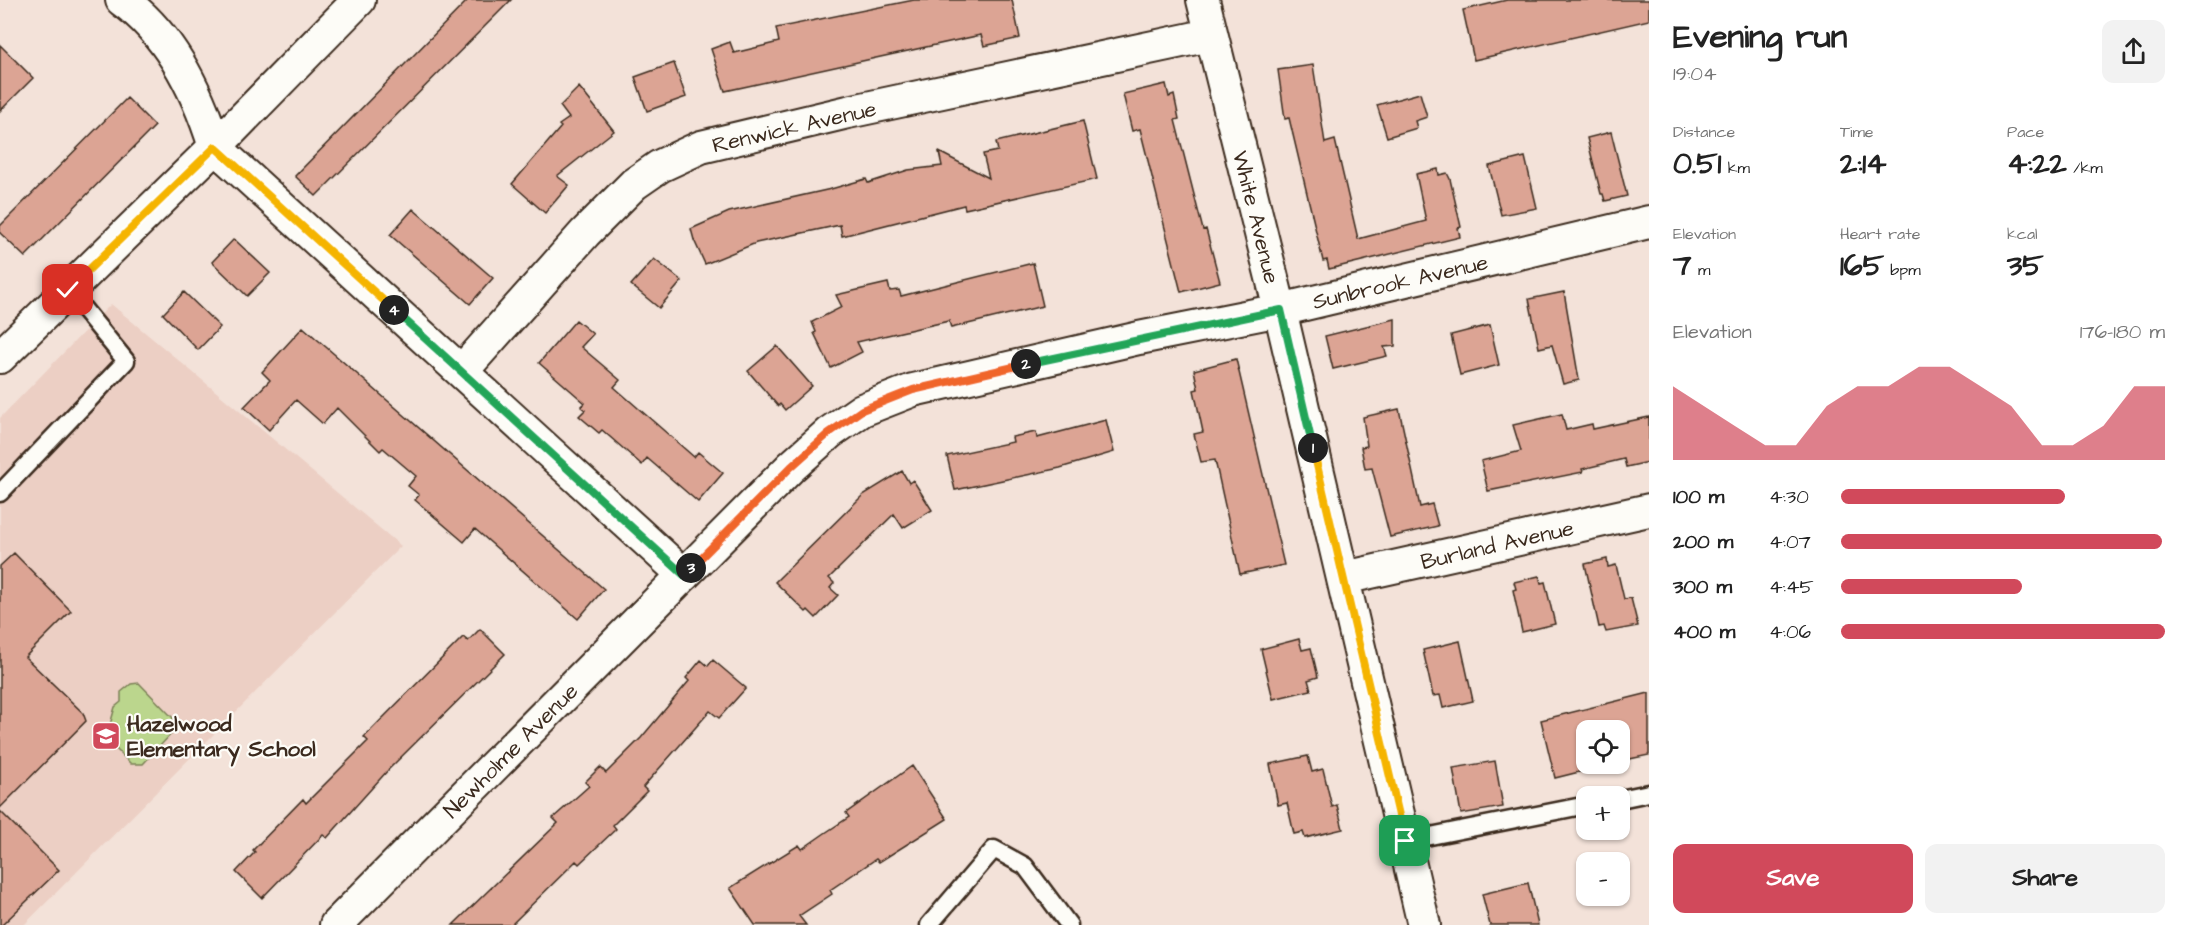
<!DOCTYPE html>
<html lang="en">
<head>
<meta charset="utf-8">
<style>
	body { margin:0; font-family:"Architects Daughter",sans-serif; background:#f2f2f2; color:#222; height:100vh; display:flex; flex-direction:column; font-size:22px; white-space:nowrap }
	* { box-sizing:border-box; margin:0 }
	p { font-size:20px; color:#767676 }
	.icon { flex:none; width:33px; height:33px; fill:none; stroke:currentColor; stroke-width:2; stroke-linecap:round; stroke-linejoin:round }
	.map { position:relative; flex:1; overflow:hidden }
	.side { display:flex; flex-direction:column; background:#fff; width:540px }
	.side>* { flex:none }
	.controls { position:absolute; left:1576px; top:720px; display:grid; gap:12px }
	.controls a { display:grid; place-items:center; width:54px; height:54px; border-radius:12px; background:#fff; box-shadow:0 2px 4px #0004; font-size:30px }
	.pin { position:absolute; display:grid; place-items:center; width:51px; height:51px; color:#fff; margin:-26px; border-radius:12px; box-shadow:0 3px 9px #0006 }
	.km { position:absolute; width:30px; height:30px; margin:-15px; border-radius:50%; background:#222; color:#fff; font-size:16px; line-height:30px; text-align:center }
	.round { display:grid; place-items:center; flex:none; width:63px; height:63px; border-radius:12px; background:#f2f2f2 }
	.summary { display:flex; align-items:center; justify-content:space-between; height:102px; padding:0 24px }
	h1 { font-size:33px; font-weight:800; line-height:45px }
	.figures { display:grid; grid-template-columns:repeat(3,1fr); gap:9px; height:102px; padding:6px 24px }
	.figures div { display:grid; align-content:center }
	.figures b { font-size:30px; font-weight:800 }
	.figures small { font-size:16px; font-weight:400 }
	.figures p { font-size:16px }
	.chart { height:168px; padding:12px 24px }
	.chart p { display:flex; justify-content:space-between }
	.chart svg { width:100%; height:108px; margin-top:6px; fill:#d1495b; opacity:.7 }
	.cta { display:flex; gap:12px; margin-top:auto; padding:12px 24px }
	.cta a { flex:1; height:69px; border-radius:12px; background:#d1495b; color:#fff; font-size:24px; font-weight:800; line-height:69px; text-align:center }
	.cta a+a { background:#f2f2f2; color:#222 }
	ul { padding:0 24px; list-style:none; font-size:20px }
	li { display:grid; grid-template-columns:96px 72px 1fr; align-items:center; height:45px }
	li i { height:15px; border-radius:8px; background:#d1495b }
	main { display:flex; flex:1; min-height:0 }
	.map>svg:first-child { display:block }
	.built { fill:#eccfc4 }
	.green { fill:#bbd68d; stroke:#7b8056; stroke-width:1.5 }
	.building { fill:#dca494; stroke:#3b2a1e; stroke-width:1.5 }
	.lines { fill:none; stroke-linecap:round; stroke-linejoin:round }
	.service-casing { stroke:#3b2a1e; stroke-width:21 }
	.minor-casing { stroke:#3b2a1e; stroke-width:36 }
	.service { stroke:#fdfcf7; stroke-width:16 }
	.minor { stroke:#fdfcf7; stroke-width:32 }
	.split-1-casing { stroke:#fff; stroke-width:12 }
	.split-2-casing { stroke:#fff; stroke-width:12 }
	.split-3-casing { stroke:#fff; stroke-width:12 }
	.split-4-casing { stroke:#fff; stroke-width:12 }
	.split-5-casing { stroke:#fff; stroke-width:12 }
	.split-1 { stroke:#f5b400; stroke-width:8 }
	.split-2 { stroke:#22a559; stroke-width:8 }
	.split-3 { stroke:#f0652b; stroke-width:8 }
	.split-4 { stroke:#22a559; stroke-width:8 }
	.split-5 { stroke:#f5b400; stroke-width:8 }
	.labels { text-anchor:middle; stroke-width:4.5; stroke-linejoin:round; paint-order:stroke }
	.street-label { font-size:22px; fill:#3b2a1e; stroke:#fdfcf7 }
	.poi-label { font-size:22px; font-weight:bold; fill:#3b2a1e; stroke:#fdfcf7; text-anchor:start }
</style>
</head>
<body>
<main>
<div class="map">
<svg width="1649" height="925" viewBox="0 0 1649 925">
	<rect width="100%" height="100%" fill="#f3e2d9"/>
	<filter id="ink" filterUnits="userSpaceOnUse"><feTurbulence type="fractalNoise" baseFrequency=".0167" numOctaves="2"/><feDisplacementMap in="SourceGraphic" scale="12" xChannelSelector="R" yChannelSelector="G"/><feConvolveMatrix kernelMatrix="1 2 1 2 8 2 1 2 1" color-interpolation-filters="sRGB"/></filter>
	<g filter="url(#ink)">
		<path class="built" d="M111 304 401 546 24 925H0V418Z"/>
		<path class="green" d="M139 683 173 718 174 731 143 764H131L106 739 115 707 121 702V692L131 684Z"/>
		<path class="building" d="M468 0H511L316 196 295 176Z
			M914 0H1012L1020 38 984 46 981 35 725 91 711 49 730 42 734 53 779 42 776 28Z
			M1507 0H1649V20L1474 60 1463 10Z
			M0 45 33 78 0 111Z
			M674 63 686 97 647 111 635 77Z
			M1313 65 1325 143 1335 140 1358 239 1426 221 1416 174 1438 169 1439 175 1447 173 1450 179 1461 227 1458 228 1460 237 1329 269 1327 260 1323 261 1289 118 1285 119 1278 70Z
			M1166 84 1169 97 1174 95 1179 119 1175 120 1203 230 1206 229 1220 282 1181 292 1140 129 1132 131 1123 94Z
			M579 87 614 131 557 176 569 185 545 213 512 184 561 127 559 125 569 118 560 106Z
			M1420 93 1427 117 1415 121 1417 128 1387 137 1377 105Z
			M127 98 155 126 25 257 0 233V226Z
			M1083 121 1097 179 965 209 964 205 842 236 840 225 756 243 705 264 694 240 691 229 729 212 831 189 866 179 868 183 908 170 942 166 939 152 989 178 983 154 998 151 996 142Z
			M1611 132 1627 196 1605 201 1603 194H1601L1587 138Z
			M1525 157 1537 208 1501 215 1489 166Z
			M413 209 493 278 470 304 390 235Z
			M234 239 270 273 247 296 212 262Z
			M654 259 682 281 659 308 631 285Z
			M1033 263 1043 306 951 328 949 321 857 342 862 352 831 368 814 333 816 332 812 322 842 307 836 295 888 283 890 291 899 290 901 296Z
			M184 292 220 327 198 350 163 314Z
			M1564 292 1579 380 1563 384 1552 345 1539 348 1529 299Z
			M1395 319V346L1384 347 1387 356 1333 369 1325 336Z
			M576 320 593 334 581 347 620 380 614 387 694 457 698 452 723 473 698 502 647 458 642 465 602 430 599 433 579 416 585 410 581 407 585 403 539 363Z
			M1490 325 1499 365 1460 375 1451 335Z
			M303 327 604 589 578 619 475 529 464 542 415 500 419 495 408 486 416 476 383 448 380 451 337 408 323 424 296 400 269 430 244 407 270 380 262 372Z
			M777 346 812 386 785 410 780 404 778 406 748 371Z
			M1236 359 1284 565 1240 574 1215 460 1201 462 1194 434 1203 432 1194 390 1198 389 1194 370Z
			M1399 409 1420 507 1432 504 1438 526 1390 537 1372 468 1365 469 1361 447 1367 446 1363 417Z
			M1562 414 1566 430 1592 424 1593 429 1649 417V462L1626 467 1624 459 1582 469 1583 472 1488 491 1481 461 1521 451 1513 425Z
			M1106 420 1114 452 1060 468 955 490 947 456 1013 442 1012 437 1036 432 1037 438Z
			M902 471 909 483 913 480 932 510 903 528 894 514 829 578 834 583 830 588 838 595 816 618 808 610 806 612 775 582 863 495Z
			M14 553 71 611 25 657 83 713 86 721 0 808V566Z
			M1607 559 1608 567 1616 565 1624 599 1631 598 1638 626 1606 632 1604 626 1599 627 1585 564Z
			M1539 576 1541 583 1545 582 1555 624 1522 632 1513 590 1516 589 1514 582Z
			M480 629 505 654 389 769 327 838 323 835 262 898 236 872 255 852 253 850 303 799 306 803 368 741 364 737 463 637 468 641Z
			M1299 639 1302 650 1311 648 1318 677 1308 680 1311 690 1273 699 1261 649Z
			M1460 641 1473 701 1443 708 1440 695 1433 696 1423 650Z
			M701 660 708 666 713 660 746 688 719 718 710 711 643 787 647 791 613 825 616 829 579 864 576 861 511 925H453L558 823 553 818 589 786 585 782 600 767 606 773 641 738 689 681 686 678Z
			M1649 693V755L1620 761V730H1587V764H1611L1555 778 1541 720Z
			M1308 756 1312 772 1323 769 1332 807 1337 805 1343 829 1305 838 1303 832 1294 834 1287 803 1278 805 1270 764Z
			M1495 761 1503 807 1461 814 1453 768Z
			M912 766 947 819 879 862 876 859 830 890 832 894 799 916 806 925H755L730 888 799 845 802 849 825 833 849 817 846 813Z
			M0 811 59 870 2 925H0Z
			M1528 883 1538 925H1490L1482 894Z"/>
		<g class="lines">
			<g class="service-casing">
				<path id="service" d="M0 493 126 361 68 290
					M1620 799 1649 793
					M1405 841 1587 805
					M929 925 994 849 1025 866 1069 925"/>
			</g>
			<g class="minor-casing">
				<path id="minor" d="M122 0C170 34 198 92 215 147L684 575
					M1203 0 1280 310 1424 925
					M0 357 215 147 359 0
					M462 371 585 233 634 184 660 166 701 147 848 112 1210 35
					M1344 578 1649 510
					M336 925 791 467 829 433 862 410 913 390 1139 338 1280 310 1649 222"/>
			</g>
			<use href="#service" class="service"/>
			<use href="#minor" class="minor"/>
		</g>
	</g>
	<g class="lines" filter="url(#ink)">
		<g class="split-1-casing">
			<path id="split-1" d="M1313 448 1405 841"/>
		</g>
		<g class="split-2-casing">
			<path id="split-2" d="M1026 364 1281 310 1313 448"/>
		</g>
		<g class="split-3-casing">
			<path id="split-3" d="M691 568 791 467 829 433 862 410 913 390 1026 364"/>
		</g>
		<g class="split-4-casing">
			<path id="split-4" d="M394 310 684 575 691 568"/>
		</g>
		<g class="split-5-casing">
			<path id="split-5" d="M68 290 215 147 394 310"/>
		</g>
		<use href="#split-1" class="split-1"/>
		<use href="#split-2" class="split-2"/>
		<use href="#split-3" class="split-3"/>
		<use href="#split-4" class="split-4"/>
		<use href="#split-5" class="split-5"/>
	</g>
	<defs>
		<g id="school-square" transform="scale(1.5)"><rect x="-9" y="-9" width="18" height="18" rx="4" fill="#d1495b" stroke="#fdfcf7"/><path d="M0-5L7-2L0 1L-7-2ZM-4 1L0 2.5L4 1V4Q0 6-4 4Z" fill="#fff"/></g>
	</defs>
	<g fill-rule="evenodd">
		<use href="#school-square" x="106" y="736"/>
	</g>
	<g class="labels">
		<g class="street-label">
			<text transform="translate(794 126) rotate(-13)" y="8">Renwick Avenue</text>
			<text transform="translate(1257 217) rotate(76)" y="8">White Avenue</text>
			<text transform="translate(1400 281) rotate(-13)" y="8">Sunbrook Avenue</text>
			<text transform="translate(1497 544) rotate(-13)" y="8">Burland Avenue</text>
			<text transform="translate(510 750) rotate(-45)" y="8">Newholme Avenue</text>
		</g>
		<g class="poi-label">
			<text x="127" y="731">Hazelwood<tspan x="127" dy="25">Elementary School</tspan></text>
		</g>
	</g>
</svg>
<div class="controls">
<a><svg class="icon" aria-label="locate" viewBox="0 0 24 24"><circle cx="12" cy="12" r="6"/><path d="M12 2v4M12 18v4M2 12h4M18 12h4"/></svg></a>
<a>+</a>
<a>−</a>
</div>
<div class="pin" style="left:1405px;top:841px;background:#1e9e55"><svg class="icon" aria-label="arrive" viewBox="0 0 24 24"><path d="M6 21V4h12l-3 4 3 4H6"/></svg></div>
<div class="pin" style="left:68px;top:290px;background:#d93025"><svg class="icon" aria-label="check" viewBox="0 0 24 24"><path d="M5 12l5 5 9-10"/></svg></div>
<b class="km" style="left:1313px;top:448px">1</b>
<b class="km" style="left:1026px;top:364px">2</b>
<b class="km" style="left:691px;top:568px">3</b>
<b class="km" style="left:394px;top:310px">4</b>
</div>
<section class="side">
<div class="summary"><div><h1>Evening run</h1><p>19:04</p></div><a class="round"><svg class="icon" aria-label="share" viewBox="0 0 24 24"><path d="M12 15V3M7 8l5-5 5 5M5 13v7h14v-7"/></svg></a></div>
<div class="figures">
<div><p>Distance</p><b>0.51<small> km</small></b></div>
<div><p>Time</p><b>2:14</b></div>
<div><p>Pace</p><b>4:22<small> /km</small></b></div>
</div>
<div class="figures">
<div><p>Elevation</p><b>7<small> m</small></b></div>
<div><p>Heart rate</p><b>165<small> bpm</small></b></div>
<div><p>kcal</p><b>35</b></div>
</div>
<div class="chart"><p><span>Elevation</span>176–180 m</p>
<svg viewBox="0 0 160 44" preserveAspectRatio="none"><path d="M0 44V14L10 22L20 30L30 38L40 38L50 22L60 14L70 14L80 6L90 6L100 14L110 22L120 38L130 38L140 30L150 14L160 14V44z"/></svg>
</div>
<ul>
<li><b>100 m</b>4:30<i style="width:69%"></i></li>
<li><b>200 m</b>4:07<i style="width:99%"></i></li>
<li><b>300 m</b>4:45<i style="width:56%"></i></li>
<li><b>400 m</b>4:06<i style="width:100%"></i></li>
</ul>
<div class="cta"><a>Save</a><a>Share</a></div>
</section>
</main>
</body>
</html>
